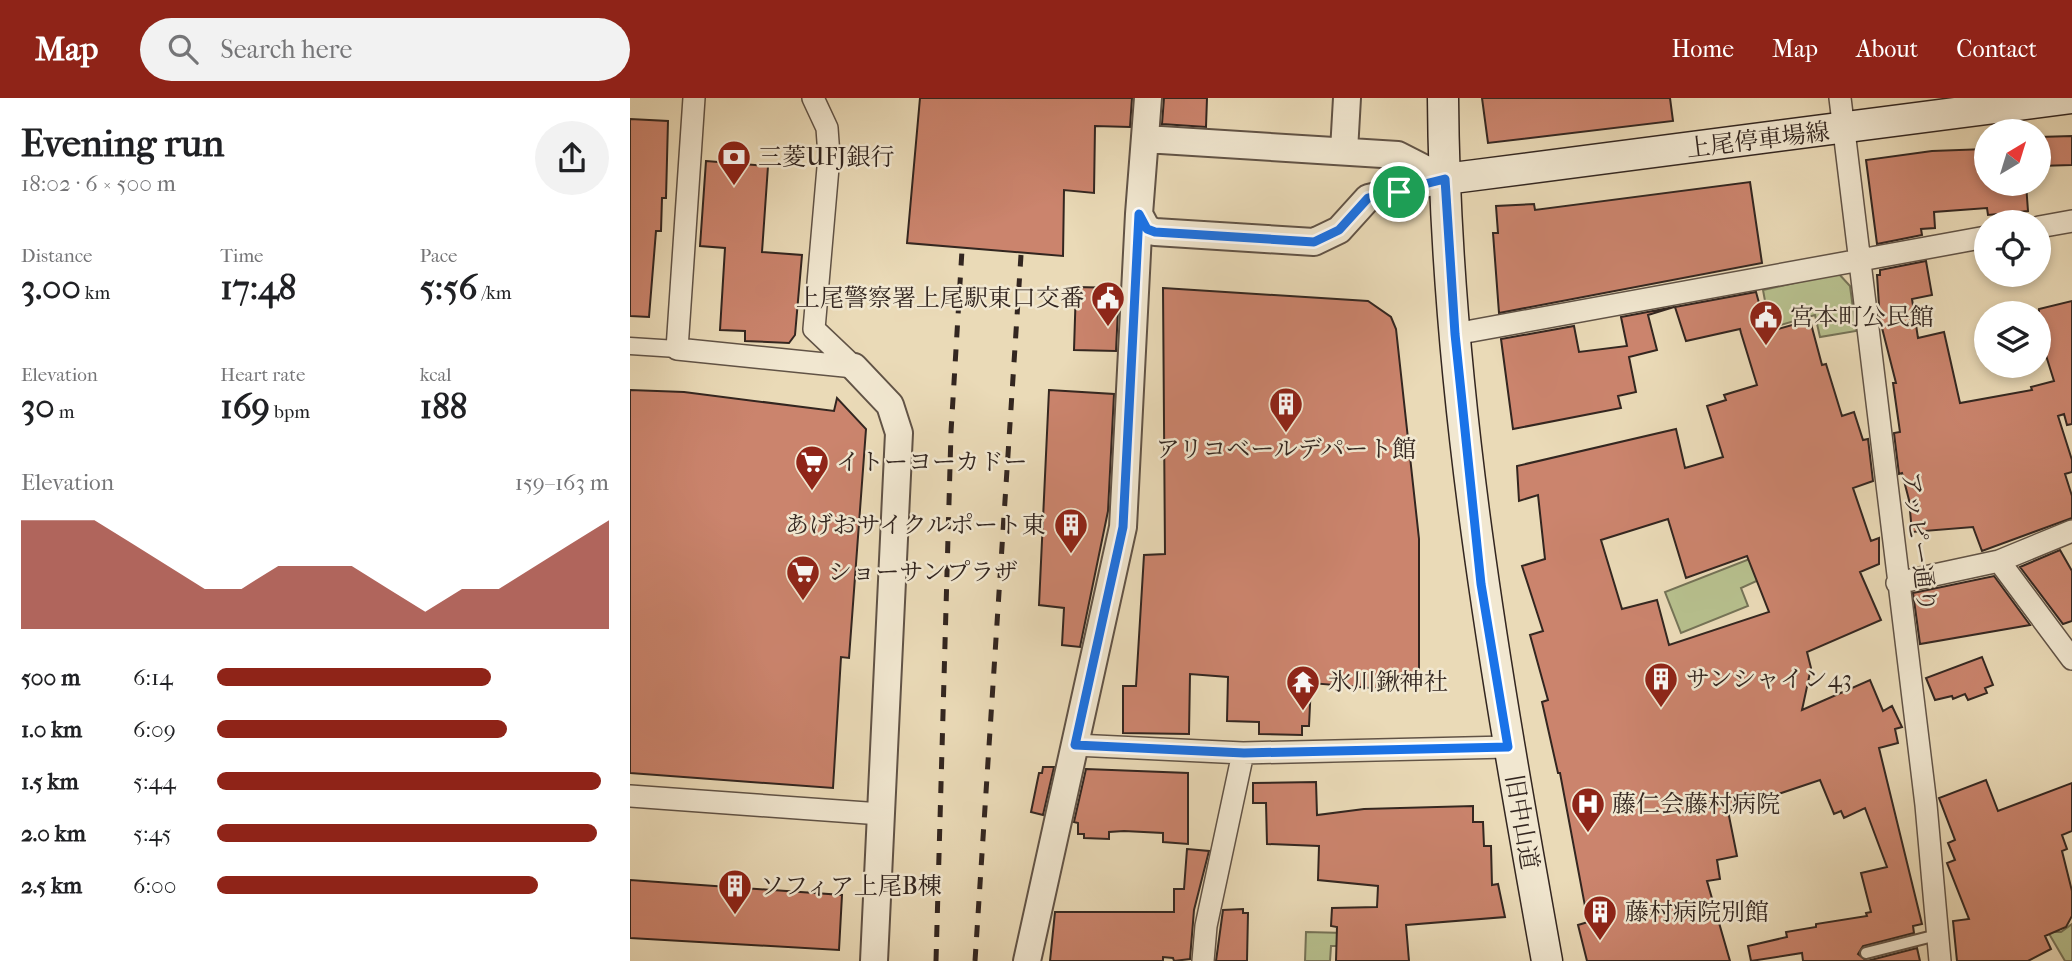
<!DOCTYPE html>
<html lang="en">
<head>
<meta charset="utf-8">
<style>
	body { margin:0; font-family:"IM FELL French Canon","Noto Serif JP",serif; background:#f2f2f2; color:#202124; height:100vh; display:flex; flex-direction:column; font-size:26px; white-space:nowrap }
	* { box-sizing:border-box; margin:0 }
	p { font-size:23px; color:#757577 }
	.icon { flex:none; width:38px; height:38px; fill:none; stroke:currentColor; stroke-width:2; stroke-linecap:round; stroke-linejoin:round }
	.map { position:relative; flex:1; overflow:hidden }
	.side { display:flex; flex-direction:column; background:#fff; width:630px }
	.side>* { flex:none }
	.needle { width:46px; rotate:38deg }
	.fabs { position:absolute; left:1344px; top:21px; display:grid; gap:14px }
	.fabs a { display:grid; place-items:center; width:77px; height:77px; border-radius:50%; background:#fff; box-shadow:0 4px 10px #0003; font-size:35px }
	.pin { position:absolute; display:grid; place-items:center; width:60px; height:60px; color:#fff; margin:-30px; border:4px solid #fff; border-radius:50%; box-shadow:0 2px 7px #0007 }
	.round { display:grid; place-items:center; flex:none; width:74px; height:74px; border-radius:37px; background:#f2f2f2 }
	.head { display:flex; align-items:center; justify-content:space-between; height:119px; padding:0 21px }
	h1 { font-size:38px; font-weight:700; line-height:52px }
	.figures { display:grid; grid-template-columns:repeat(3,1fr); gap:10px; height:119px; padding:7px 21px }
	.figures div { display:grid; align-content:center }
	.figures b { font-size:35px; font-weight:700 }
	.figures small { font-size:19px; font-weight:400 }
	.figures p { font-size:19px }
	.chart { height:196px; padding:14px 21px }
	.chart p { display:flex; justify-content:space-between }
	.chart svg { width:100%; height:126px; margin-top:7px; fill:#8f2418; opacity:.7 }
	ul { padding:0 21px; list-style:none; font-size:23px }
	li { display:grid; grid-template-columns:112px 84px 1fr; align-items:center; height:52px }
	li i { height:18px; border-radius:9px; background:#8f2418 }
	header { display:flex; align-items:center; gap:42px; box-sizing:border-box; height:98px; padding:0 35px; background:#8f2418; color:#fff }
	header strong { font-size:33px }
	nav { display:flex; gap:38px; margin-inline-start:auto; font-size:24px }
	.search { width:490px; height:63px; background:#f2f2f2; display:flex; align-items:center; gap:18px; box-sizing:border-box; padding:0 24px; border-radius:38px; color:#757577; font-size:26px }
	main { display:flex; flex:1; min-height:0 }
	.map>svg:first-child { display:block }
	.green { fill:#b7c08e; stroke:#757357; stroke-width:2 }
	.building { fill:#cb846d; stroke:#332620; stroke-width:2; fill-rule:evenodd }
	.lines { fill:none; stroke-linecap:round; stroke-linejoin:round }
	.service-casing { stroke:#615346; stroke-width:14 }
	.pedestrian-casing { stroke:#615346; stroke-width:19 }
	.minor-casing { stroke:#615346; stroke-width:24 }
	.tertiary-casing { stroke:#615346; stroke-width:30 }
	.secondary-casing { stroke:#332620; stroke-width:33 }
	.service { stroke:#f1e7d0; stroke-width:10 }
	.pedestrian { stroke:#f1e7d0; stroke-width:16 }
	.minor { stroke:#f1e7d0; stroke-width:21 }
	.tertiary { stroke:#f1e7d0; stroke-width:26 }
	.secondary { stroke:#f1e7d0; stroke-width:30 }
	.rail { stroke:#332620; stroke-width:5; stroke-dasharray:12 12; stroke-linecap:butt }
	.route-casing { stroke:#fff; stroke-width:14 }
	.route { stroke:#1a73e8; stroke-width:9 }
	.labels { text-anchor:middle; stroke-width:5; stroke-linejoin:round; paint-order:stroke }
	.street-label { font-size:24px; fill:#332620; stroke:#f1e7d0 }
	.poi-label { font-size:24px; fill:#332620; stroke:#f1e7d0; text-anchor:start }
</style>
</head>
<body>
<header>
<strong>Map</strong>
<div class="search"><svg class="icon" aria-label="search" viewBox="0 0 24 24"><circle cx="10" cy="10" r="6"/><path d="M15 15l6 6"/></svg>Search here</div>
<nav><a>Home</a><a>Map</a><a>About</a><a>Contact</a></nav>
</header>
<main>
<section class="side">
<div class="head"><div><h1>Evening run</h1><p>18:02 · 6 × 500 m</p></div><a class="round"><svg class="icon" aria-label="share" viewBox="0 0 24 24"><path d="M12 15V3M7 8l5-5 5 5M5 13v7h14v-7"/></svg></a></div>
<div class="figures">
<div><p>Distance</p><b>3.00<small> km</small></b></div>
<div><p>Time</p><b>17:48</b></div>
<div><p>Pace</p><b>5:56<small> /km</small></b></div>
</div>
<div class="figures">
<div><p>Elevation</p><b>30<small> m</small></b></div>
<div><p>Heart rate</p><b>169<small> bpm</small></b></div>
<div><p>kcal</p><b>188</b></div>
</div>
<div class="chart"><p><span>Elevation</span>159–163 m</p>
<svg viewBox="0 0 160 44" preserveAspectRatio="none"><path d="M0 44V6L10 6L20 6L30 14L40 22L50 30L60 30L70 22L80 22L90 22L100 30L110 38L120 30L130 30L140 22L150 14L160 6V44z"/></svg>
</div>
<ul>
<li><b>500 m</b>6:14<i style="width:70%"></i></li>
<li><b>1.0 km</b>6:09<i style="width:74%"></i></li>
<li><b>1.5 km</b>5:44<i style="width:98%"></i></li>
<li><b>2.0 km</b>5:45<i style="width:97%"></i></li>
<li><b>2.5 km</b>6:00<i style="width:82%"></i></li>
</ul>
</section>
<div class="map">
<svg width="1442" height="863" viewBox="0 0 1442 863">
	<rect width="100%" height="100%" fill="#eadab7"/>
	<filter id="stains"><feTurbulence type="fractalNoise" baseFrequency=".00286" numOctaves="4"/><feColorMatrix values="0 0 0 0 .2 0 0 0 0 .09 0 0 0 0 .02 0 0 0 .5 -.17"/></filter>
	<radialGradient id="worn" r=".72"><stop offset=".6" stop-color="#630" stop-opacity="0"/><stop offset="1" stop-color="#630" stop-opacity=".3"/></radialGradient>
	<path class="green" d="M1208 175 1220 188 1226 233 1190 239 1185 217 1140 230 1133 192Z
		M1122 460 1131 481 1111 490 1118 508 1051 535 1035 494Z
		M1442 826V863H1435L1418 834H1431Z
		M676 834 715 835 714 848H701L700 863H675Z"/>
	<path class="building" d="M290 0H502L500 29 465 28 464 95 434 92 433 158 277 145Z
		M534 0H577L576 29 532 26Z
		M852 0H1040L1043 23 858 45Z
		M0 21 38 23 36 100H32L31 133H26L19 219 0 218Z
		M1442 38V67L1409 68V39Z
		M1356 51V86H1396L1398 113 1358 117 1357 110 1304 114 1305 130 1291 131 1292 137 1247 146 1236 62 1302 53Z
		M76 63 138 68 132 154 172 157 165 237 159 245 115 243V233L90 232 95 150 70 148Z
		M1120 84 1132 165 869 215 863 135H868L866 108 904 106 905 112Z
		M1296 163 1302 197 1282 201 1288 240 1314 234 1330 305 1402 292 1401 289 1424 283 1409 235V211L1442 203V326L1437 327 1434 316 1428 318 1442 362V374L1435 376 1442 398V420L1352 453 1343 429 1282 434 1279 402 1272 375 1269 376 1264 335 1270 334 1263 285H1266L1250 222 1247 177H1250V172Z
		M446 189 489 190 486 253 444 252Z
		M533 190 738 203 761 219 766 231 789 441V582L767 580 765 592 681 585 679 628H672V637L629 636V624L597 623 598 579 560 576 559 636 493 635V588H506L514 457 535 456Z
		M1126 194 1137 234 1180 222 1192 267 1196 266 1212 318 1224 314 1233 342 1238 341 1243 383 1223 390 1241 443 1249 440V466L1230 474 1251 522 1177 554 1181 570 1172 612 1240 582 1253 613 1262 608 1272 629 1265 631 1268 645 1249 650 1292 826 1283 828 1284 835 1233 848 1228 856 1237 863 1287 850 1290 863H1173L1172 855 1121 863 1118 848 1157 839 1156 834 1186 829V826L1237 818 1236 815 1241 814 1231 775 1257 769 1238 718 1235 710 1214 720 1211 713 1204 716 1190 682 1098 713 1107 758 1087 762 1090 781 1077 783 1100 863H957L948 827 958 824 930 675H928L912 604 918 602 900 537 913 533 892 468 915 461 908 397 889 403 887 368 1046 331 1055 370 1093 359 1077 308 1096 302 1094 297 1127 287 1111 235 1110 231 1056 243 1045 209ZM1038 421 1056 480 1117 458 1139 514 1039 547 1027 502 992 511 971 442Z
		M1044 209 1018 217 1027 252 999 259 1006 294 988 298 991 310 883 331 871 241 944 228 949 254 997 248 991 219Z
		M0 292 54 294 204 313 207 300 236 331 219 560 211 559 203 690 0 675Z
		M419 292 484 296 478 413 450 549 432 547 434 510 409 507Z
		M1430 452 1442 473V523L1433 526 1390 469Z
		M1364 478 1400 527 1290 546 1283 495Z
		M1352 559 1363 587 1355 590 1357 595 1338 602 1335 596 1323 601 1322 598 1305 602 1296 580Z
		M413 669H424L413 717 401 714 409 675H412Z
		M456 671 558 675V746L533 744V735L494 733 479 734V741L454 740V736H448V725L444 724Z
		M1356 682 1368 713 1442 685V733L1432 737 1437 751 1432 753 1442 793V818L1436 829 1415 838 1421 851 1398 863H1327L1323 823 1339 821 1317 765 1325 762 1318 745 1325 742 1309 700Z
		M686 684 687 717 734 711 843 708V724H853L854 748H861L862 787 868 786 875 819 776 827 779 863H706L707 829 701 828 702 810 747 809 748 788 688 782 689 748 637 746 636 705H623V685Z
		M557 751 579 753 564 812 560 861 544 863 543 860 533 859V863H420L425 814H544V791H554Z
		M0 782 212 797 209 852 0 840Z
		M613 811V815H618L617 863H586L593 812Z"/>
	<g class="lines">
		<g class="service-casing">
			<path id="service" d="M1236 855 1307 837"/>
		</g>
		<g class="pedestrian-casing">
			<path id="pedestrian" d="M0 248 47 251"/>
		</g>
		<g class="minor-casing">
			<path id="minor" d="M64 0 47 251 224 269
				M183 0 197 30 199 58 184 231 224 269
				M1210 0 1296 707 1310 863
				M1409 129 1442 123
				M825 236 1356 139
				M1369 463 1442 561
				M1267 485 1369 463 1442 433
				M445 647 613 655 878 649
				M0 698 251 716
				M573 863 576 828 613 655"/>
		</g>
		<g class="tertiary-casing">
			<path id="tertiary" d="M518 0 509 116 517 131 525 134 684 144 709 132 738 100 815 81
				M515 41 768 57 815 81
				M714 53 717 0
				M224 269 260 307 269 335 244 863
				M397 863 493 429 509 116"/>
		</g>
		<g class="secondary-casing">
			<path id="secondary" d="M813 0C815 291 866 578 917 863
				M815 81 1441 0"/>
		</g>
		<use href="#service" class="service"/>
		<use href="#pedestrian" class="pedestrian"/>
		<use href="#minor" class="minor"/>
		<use href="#tertiary" class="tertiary"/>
		<use href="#secondary" class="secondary"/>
		<path class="rail" d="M306 863 321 334 332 152
			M345 863 391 157"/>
	</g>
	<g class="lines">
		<g class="route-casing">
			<path id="route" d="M815 81 825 236 851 486 878 649 614 655 445 647 493 429 509 116 517 131 525 134 684 144 709 132 738 100Z"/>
		</g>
		<use href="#route" class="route"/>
	</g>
	<defs>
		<g id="bank-pin" transform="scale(1.75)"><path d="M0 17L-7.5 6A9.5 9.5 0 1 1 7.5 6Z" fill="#8f2418" stroke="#f1e7d0"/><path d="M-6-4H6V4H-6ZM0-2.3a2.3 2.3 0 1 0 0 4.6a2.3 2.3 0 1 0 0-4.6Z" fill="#fff"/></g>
		<g id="civic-pin" transform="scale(1.75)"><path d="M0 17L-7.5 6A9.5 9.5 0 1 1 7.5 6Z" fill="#8f2418" stroke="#f1e7d0"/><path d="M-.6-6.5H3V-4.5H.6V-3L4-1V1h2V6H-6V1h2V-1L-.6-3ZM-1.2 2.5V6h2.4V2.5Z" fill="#fff"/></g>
		<g id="building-pin" transform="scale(1.75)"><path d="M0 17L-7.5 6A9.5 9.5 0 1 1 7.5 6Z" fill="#8f2418" stroke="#f1e7d0"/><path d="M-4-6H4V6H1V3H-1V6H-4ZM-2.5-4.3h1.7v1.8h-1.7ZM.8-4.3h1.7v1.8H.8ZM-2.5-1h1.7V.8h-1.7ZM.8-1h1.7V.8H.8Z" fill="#fff"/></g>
		<g id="supermarket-pin" transform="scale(1.75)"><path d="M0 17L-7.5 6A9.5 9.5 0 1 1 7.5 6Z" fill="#8f2418" stroke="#f1e7d0"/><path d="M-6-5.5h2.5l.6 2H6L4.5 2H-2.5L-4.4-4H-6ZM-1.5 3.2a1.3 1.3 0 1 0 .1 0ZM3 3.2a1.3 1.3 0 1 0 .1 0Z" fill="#fff"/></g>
		<g id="temple-pin" transform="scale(1.75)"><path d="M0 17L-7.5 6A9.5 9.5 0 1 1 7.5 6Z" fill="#8f2418" stroke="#f1e7d0"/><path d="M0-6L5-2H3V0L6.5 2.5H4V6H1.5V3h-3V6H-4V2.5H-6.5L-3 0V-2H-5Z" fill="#fff"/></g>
		<g id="hospital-pin" transform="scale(1.75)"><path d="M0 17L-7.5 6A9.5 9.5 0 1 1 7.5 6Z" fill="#8f2418" stroke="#f1e7d0"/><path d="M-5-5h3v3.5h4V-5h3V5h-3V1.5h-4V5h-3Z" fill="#fff"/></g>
	</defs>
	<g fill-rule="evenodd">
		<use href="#bank-pin" x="104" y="59"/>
		<use href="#civic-pin" x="478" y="200"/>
		<use href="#civic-pin" x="1136" y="219"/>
		<use href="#building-pin" x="656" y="306"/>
		<use href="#supermarket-pin" x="182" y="364"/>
		<use href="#building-pin" x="441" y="427"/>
		<use href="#supermarket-pin" x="173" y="474"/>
		<use href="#building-pin" x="1031" y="581"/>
		<use href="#temple-pin" x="673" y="584"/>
		<use href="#hospital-pin" x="958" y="706"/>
		<use href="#building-pin" x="105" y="788"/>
		<use href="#building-pin" x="970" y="814"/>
	</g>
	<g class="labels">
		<g class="street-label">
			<text transform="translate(1128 42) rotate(-7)" y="8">上尾停車場線</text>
			<text transform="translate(1289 444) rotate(83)" y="8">アッピー通り</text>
			<text transform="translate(892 724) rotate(80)" y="8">旧中山道</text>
		</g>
		<g class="poi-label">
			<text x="128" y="67">三菱UFJ銀行</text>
			<text x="454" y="208" text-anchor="end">上尾警察署上尾駅東口交番</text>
			<text x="1160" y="227">宮本町公民館</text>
			<text x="656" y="359" text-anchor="middle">アリコベールデパート館</text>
			<text x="206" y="372">イトーヨーカドー</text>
			<text x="416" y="435" text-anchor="end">あげおサイクルポート東</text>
			<text x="198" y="482">ショーサンプラザ</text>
			<text x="1056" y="589">サンシャイン43</text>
			<text x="698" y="592">氷川鍬神社</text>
			<text x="982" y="714">藤仁会藤村病院</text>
			<text x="130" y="796">ソフィア上尾B棟</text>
			<text x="995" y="822">藤村病院別館</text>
		</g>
	</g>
	<rect width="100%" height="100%" filter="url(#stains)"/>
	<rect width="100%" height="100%" fill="url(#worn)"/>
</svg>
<div class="fabs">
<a><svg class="needle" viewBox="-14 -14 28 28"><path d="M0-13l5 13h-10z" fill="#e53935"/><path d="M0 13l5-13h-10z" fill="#757577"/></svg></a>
<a><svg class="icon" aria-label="locate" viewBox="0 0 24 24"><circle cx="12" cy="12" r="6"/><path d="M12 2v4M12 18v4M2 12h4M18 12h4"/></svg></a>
<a><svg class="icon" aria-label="layers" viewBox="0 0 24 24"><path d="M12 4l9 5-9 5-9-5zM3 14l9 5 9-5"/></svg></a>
</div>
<div class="pin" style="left:769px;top:94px;background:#1e9e55"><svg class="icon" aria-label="arrive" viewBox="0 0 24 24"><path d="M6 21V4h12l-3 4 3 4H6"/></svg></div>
</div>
</main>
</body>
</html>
